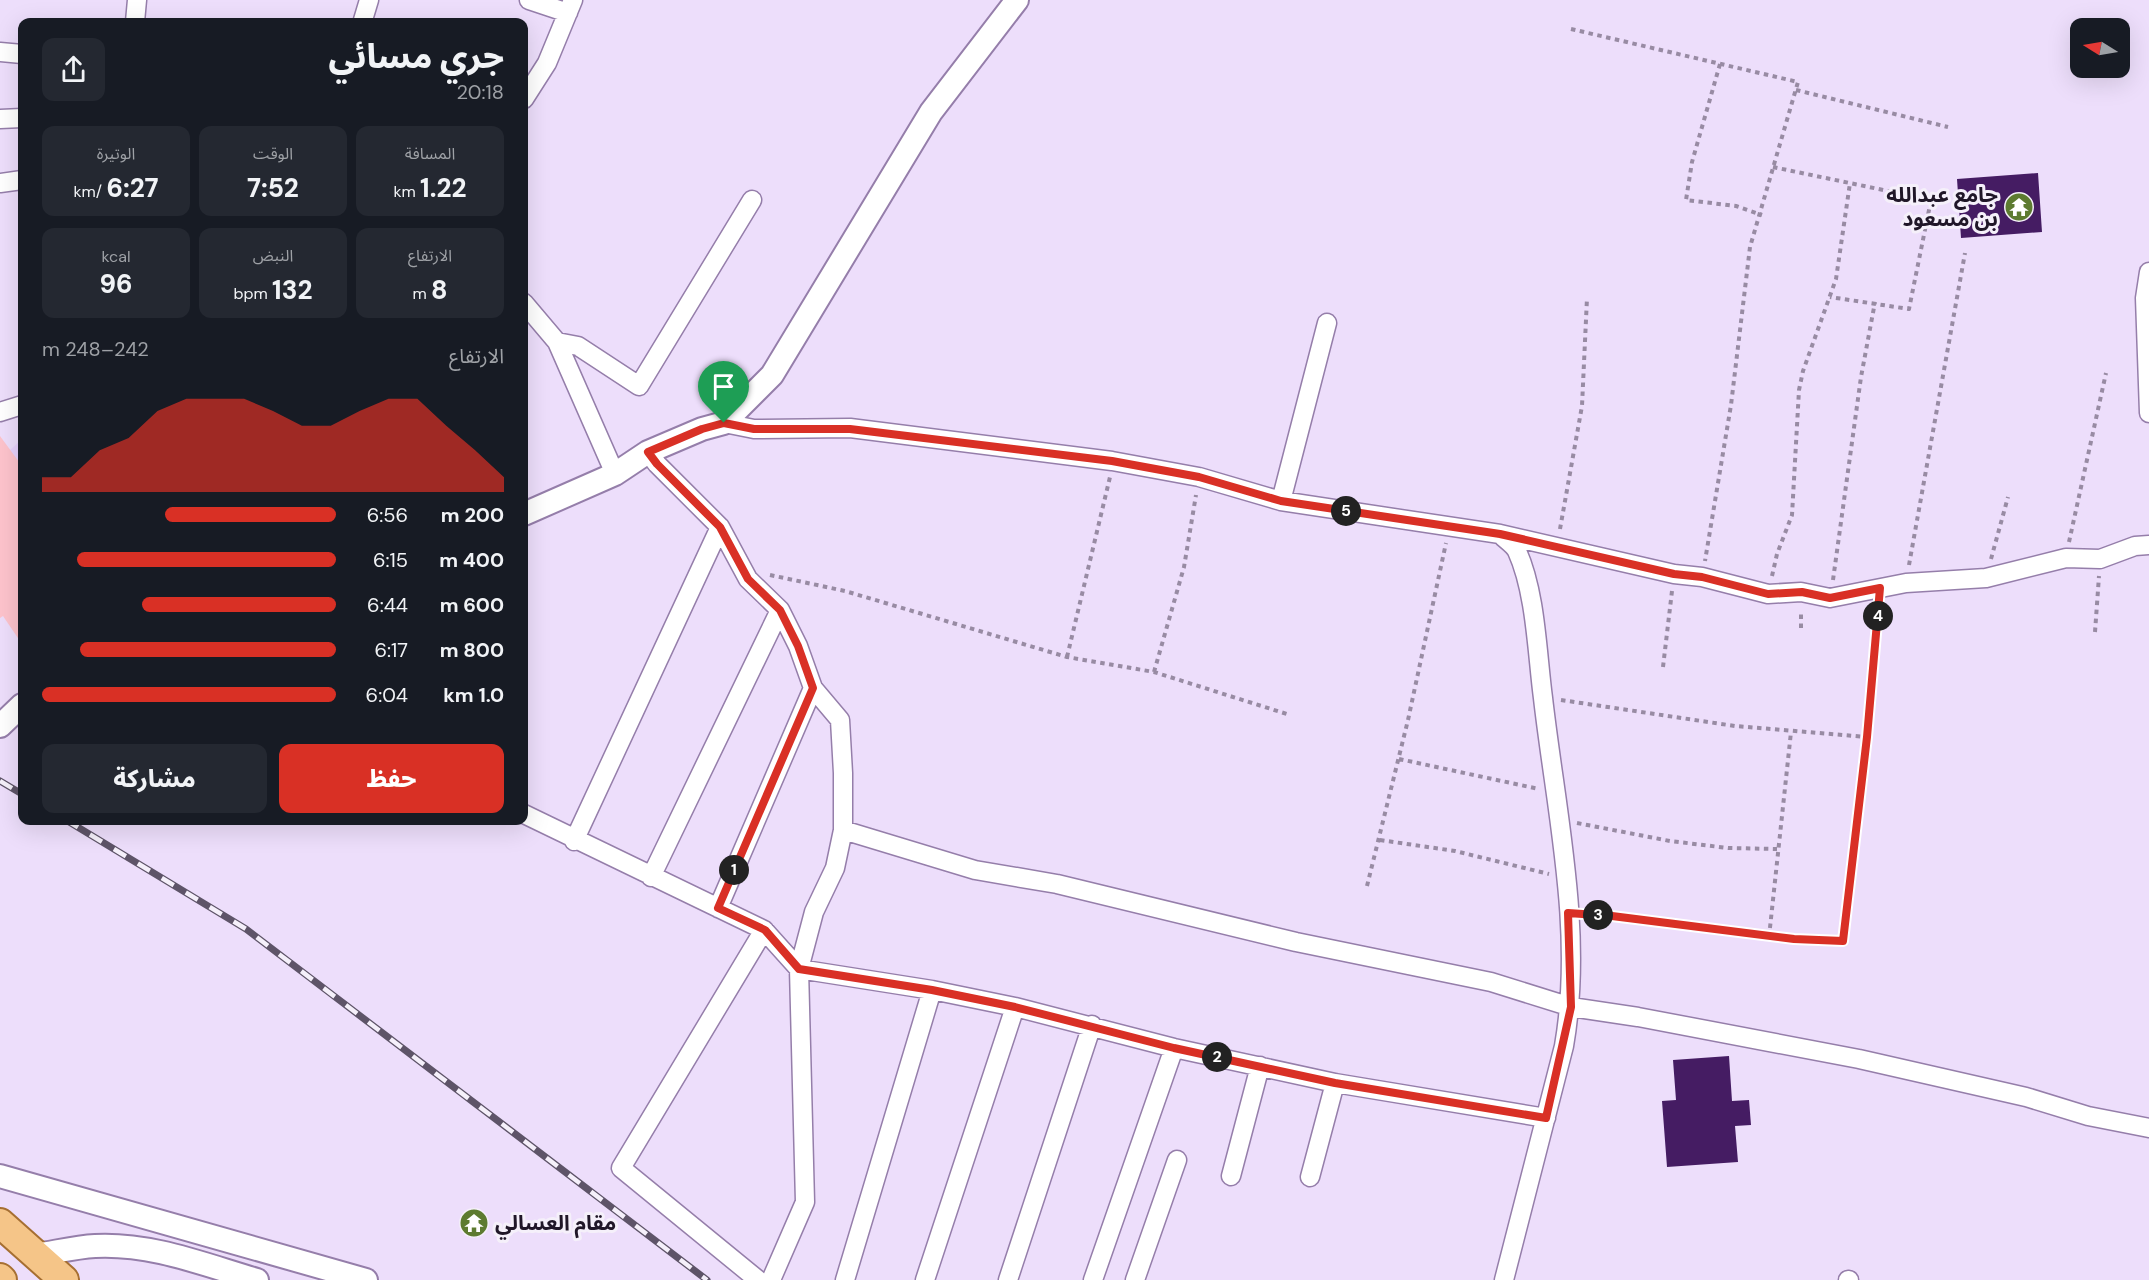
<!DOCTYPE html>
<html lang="ar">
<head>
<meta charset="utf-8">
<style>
	body { margin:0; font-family:"DM Sans","Noto Sans Arabic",sans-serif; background:#242831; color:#f1f3f6; direction:rtl; height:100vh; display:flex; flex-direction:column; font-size:22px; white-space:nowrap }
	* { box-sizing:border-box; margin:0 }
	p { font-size:20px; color:#9ea1a6 }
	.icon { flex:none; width:33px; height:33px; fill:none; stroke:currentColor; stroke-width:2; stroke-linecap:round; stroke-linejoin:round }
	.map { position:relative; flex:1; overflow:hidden; direction:ltr }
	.side { position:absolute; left:18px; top:18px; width:510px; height:807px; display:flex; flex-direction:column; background:#171b24; border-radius:12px; box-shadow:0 6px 24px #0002; direction:rtl }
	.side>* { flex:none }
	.needle { width:39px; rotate:281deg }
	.buttons { position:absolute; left:2070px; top:18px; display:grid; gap:12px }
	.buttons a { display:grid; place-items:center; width:60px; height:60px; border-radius:12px; background:#171b24; box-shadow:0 6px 24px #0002; font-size:30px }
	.pin { position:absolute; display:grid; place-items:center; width:51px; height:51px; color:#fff; margin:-62px -26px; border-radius:50% 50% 50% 0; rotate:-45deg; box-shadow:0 0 6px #0007 }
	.pin .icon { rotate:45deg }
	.km { position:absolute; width:30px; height:30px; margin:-15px; border-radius:50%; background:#222; color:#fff; font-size:16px; line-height:30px; text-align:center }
	.round { display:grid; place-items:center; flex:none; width:63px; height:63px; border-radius:12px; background:#242831 }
	.overview { display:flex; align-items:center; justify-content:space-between; height:102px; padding:0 24px }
	h1 { font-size:33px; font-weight:800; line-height:45px }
	.metrics { display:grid; grid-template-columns:repeat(3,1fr); gap:9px; height:102px; padding:6px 24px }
	.metrics div { display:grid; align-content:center; border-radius:12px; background:#242831; text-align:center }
	.metrics b { font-size:26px; font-weight:800 }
	.metrics small { font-size:16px; font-weight:400 }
	.metrics p { font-size:16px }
	.chart { height:168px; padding:12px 24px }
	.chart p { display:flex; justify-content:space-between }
	.chart svg { width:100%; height:108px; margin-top:6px; fill:#d93025; opacity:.7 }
	.primary-button { display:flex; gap:12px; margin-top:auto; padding:12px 24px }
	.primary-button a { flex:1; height:69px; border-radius:12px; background:#d93025; color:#fff; font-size:24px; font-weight:800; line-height:69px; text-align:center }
	.primary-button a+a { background:#242831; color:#f1f3f6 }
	ul { padding:0 24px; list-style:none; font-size:20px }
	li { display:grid; grid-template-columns:96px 72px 1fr; align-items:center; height:45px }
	li i { height:15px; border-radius:8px; background:#d93025 }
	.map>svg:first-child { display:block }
	.built { fill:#e7d1fc }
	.green { fill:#fdc3cc }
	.building { fill:#451c63 }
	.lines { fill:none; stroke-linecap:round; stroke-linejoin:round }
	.minor-casing { stroke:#957eaa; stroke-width:21 }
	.tertiary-casing { stroke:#957eaa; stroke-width:26 }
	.primary-casing { stroke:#a66f32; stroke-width:32 }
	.path { stroke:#988ba3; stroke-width:4; stroke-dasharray:4.5 4.5; stroke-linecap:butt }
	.minor { stroke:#fff; stroke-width:18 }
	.tertiary { stroke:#fff; stroke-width:22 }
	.primary { stroke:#f5c588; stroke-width:28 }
	.rail-casing { stroke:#5e5468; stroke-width:7 }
	.rail { stroke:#f5f0fa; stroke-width:4.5; stroke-dasharray:14; stroke-linecap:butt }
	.route-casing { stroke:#fff; stroke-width:12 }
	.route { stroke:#d93025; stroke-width:8 }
	.labels { text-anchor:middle; stroke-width:6; stroke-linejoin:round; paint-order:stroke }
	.poi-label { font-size:21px; font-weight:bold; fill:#201728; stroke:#f5f0fa; text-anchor:end }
</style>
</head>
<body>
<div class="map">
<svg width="2149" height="1280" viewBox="0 0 2149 1280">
	<rect width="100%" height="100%" fill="#eddefb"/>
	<path class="built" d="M22 439V466L9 451Z"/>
	<path class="green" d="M0 436 22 466V644L3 616 0 618Z"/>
	<path class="building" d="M2038 173 2042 232 1961 238 1957 179Z
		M1729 1056 1732 1101 1749 1100 1751 1125 1735 1126 1738 1162 1667 1167 1662 1101 1676 1100 1673 1060Z"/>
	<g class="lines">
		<g class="minor-casing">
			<path id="minor" d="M529 0 568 13
				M363 20 369 0
				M135 22 137 0
				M0 52 22 54
				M524 99 547 63 573 0
				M0 119 22 118
				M0 183 22 180
				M2149 272 2145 298 2149 413
				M524 303 557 342 615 474
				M557 342 578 346 639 386 752 200
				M0 412 22 405
				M724 423 754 429 850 428 1112 461 1199 477 1281 501 1500 534 1674 574 1702 577 1768 594 1801 592 1830 598 1906 583 1986 578 2066 558 2100 559 2135 546 2149 545
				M648 452 657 464 720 527 748 579 780 610 798 646 813 688 840 720 843 773V830L835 868 814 912 799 969 805 1202 771 1280
				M1281 501 1327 323
				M1501 535C1506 540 1514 545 1517 551 1536 593 1537 653 1543 698 1556 812 1584 931 1564 1046L1504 1280
				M524 814 764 930 799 969 932 990 1015 1007 1174 1048 1335 1083 1546 1118
				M843 830 975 870 1057 884 1296 942 1491 982 1571 1007 1638 1017 1859 1059 2026 1097 2088 1116 2149 1128
				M574 841 720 527
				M651 877 780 610
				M718 908 813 688
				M1231 1176 1260 1066
				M1310 1177 1335 1083
				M758 1280 621 1168 764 930
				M845 1280 932 990
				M925 1280 1015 1007
				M1008 1280 1092 1025
				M1093 1280 1174 1048
				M1135 1280 1177 1160
				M1848 1280H1849"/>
		</g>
		<g class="tertiary-casing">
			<path id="tertiary" d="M524 514 615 474 648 452 702 429 724 423 772 375 931 112 1017 0
				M0 726 22 705
				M0 1176 366 1280
				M36 1255C56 1252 76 1247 95 1246 151 1243 205 1265 257 1280"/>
		</g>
		<g class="primary-casing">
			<path id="primary" d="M0 1223 64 1280
				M0 1278 2 1280"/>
		</g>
		<path class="path" d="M1571 29 1798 82 1750 247 1731 405 1705 561
			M1720 64 1692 162 1686 200 1736 206 1762 215
			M1796 90 1948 127
			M1773 167 1931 200 1909 309 1830 297
			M1560 529 1582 406 1587 298
			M2069 542 2106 373
			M1991 559 2008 497
			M1909 565 1965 253
			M770 575 845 591 1067 657 1154 672 1290 715
			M1772 576 1777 554 1792 515 1799 390 1803 371 1836 279 1850 183
			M1833 580 1861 377 1875 302
			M1801 628V611
			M2095 632 2099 576
			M1067 657 1110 477
			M1663 667 1672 591
			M1154 672 1184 567 1196 495
			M1561 700 1735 726 1867 737
			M1399 759 1539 789
			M1577 823 1670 841 1728 848 1777 849
			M1380 840 1455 851 1549 874
			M1367 886 1408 720 1446 543
			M1587 914C1673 921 1756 938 1843 941L1867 737 1879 605
			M1769 937 1791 732"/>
		<use href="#minor" class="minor"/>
		<use href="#tertiary" class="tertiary"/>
		<use href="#primary" class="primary"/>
		<g class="rail-casing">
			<path id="rail" d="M0 781 22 794
				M66 820 246 929 707 1280"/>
		</g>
		<use href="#rail" class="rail"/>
	</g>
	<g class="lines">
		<g class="route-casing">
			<path id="route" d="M724 423 754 429H850L1112 461 1199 477 1281 501 1500 534 1674 574 1702 577 1768 594 1802 592 1830 598 1880 588 1867 737 1843 941 1794 939 1612 916 1568 913 1571 1007 1546 1118 1335 1083 1174 1048 1015 1007 932 990 799 969 765 930 718 908 813 688 798 646 780 610 748 579 720 527 657 464 648 452 702 429Z"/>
		</g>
		<use href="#route" class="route"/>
	</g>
	<defs>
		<g id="temple-disc" transform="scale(1.5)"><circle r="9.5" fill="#5d7b30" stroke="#f5f0fa"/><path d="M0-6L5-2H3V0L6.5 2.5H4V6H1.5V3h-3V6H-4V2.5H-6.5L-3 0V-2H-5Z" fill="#fff"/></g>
	</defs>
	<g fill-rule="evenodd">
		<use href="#temple-disc" x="2019" y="207"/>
		<use href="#temple-disc" x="474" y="1223"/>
	</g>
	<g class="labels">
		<g class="poi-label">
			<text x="1998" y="202">جامع عبدالله<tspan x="1998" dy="24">بن مسعود</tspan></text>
			<text x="495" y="1230" text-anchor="start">مقام العسالي</text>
		</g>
	</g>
</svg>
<div class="buttons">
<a><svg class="needle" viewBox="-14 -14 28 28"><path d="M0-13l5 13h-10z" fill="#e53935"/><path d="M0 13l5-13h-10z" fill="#9ea1a6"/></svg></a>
</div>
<div class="pin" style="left:724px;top:423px;background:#1e9e55"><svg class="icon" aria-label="arrive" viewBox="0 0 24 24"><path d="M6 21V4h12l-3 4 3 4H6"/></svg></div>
<b class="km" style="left:734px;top:870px">1</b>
<b class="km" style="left:1217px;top:1057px">2</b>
<b class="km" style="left:1598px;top:915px">3</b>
<b class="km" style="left:1878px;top:616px">4</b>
<b class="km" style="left:1346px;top:511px">5</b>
<section class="side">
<div class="overview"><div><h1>جري مسائي</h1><p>20:18</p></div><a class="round"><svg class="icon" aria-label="share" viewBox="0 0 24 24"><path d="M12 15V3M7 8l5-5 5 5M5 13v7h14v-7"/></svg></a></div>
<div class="metrics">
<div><p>المسافة</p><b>1.22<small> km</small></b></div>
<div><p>الوقت</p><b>7:52</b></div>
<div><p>الوتيرة</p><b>6:27<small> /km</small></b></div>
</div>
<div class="metrics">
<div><p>الارتفاع</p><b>8<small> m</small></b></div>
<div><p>النبض</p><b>132<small> bpm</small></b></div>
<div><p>kcal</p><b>96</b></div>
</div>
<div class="chart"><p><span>الارتفاع</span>242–248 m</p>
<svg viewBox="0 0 160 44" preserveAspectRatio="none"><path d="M0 44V38L10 38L20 27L30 22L40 11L50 6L60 6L70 6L80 11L90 17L100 17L110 11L120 6L130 6L140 17L150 27L160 38V44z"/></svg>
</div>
<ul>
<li><b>200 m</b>6:56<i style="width:58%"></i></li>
<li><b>400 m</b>6:15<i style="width:88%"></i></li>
<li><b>600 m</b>6:44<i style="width:66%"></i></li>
<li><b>800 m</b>6:17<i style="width:87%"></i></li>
<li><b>1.0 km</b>6:04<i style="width:100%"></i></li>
</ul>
<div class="primary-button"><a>حفظ</a><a>مشاركة</a></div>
</section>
</div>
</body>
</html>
